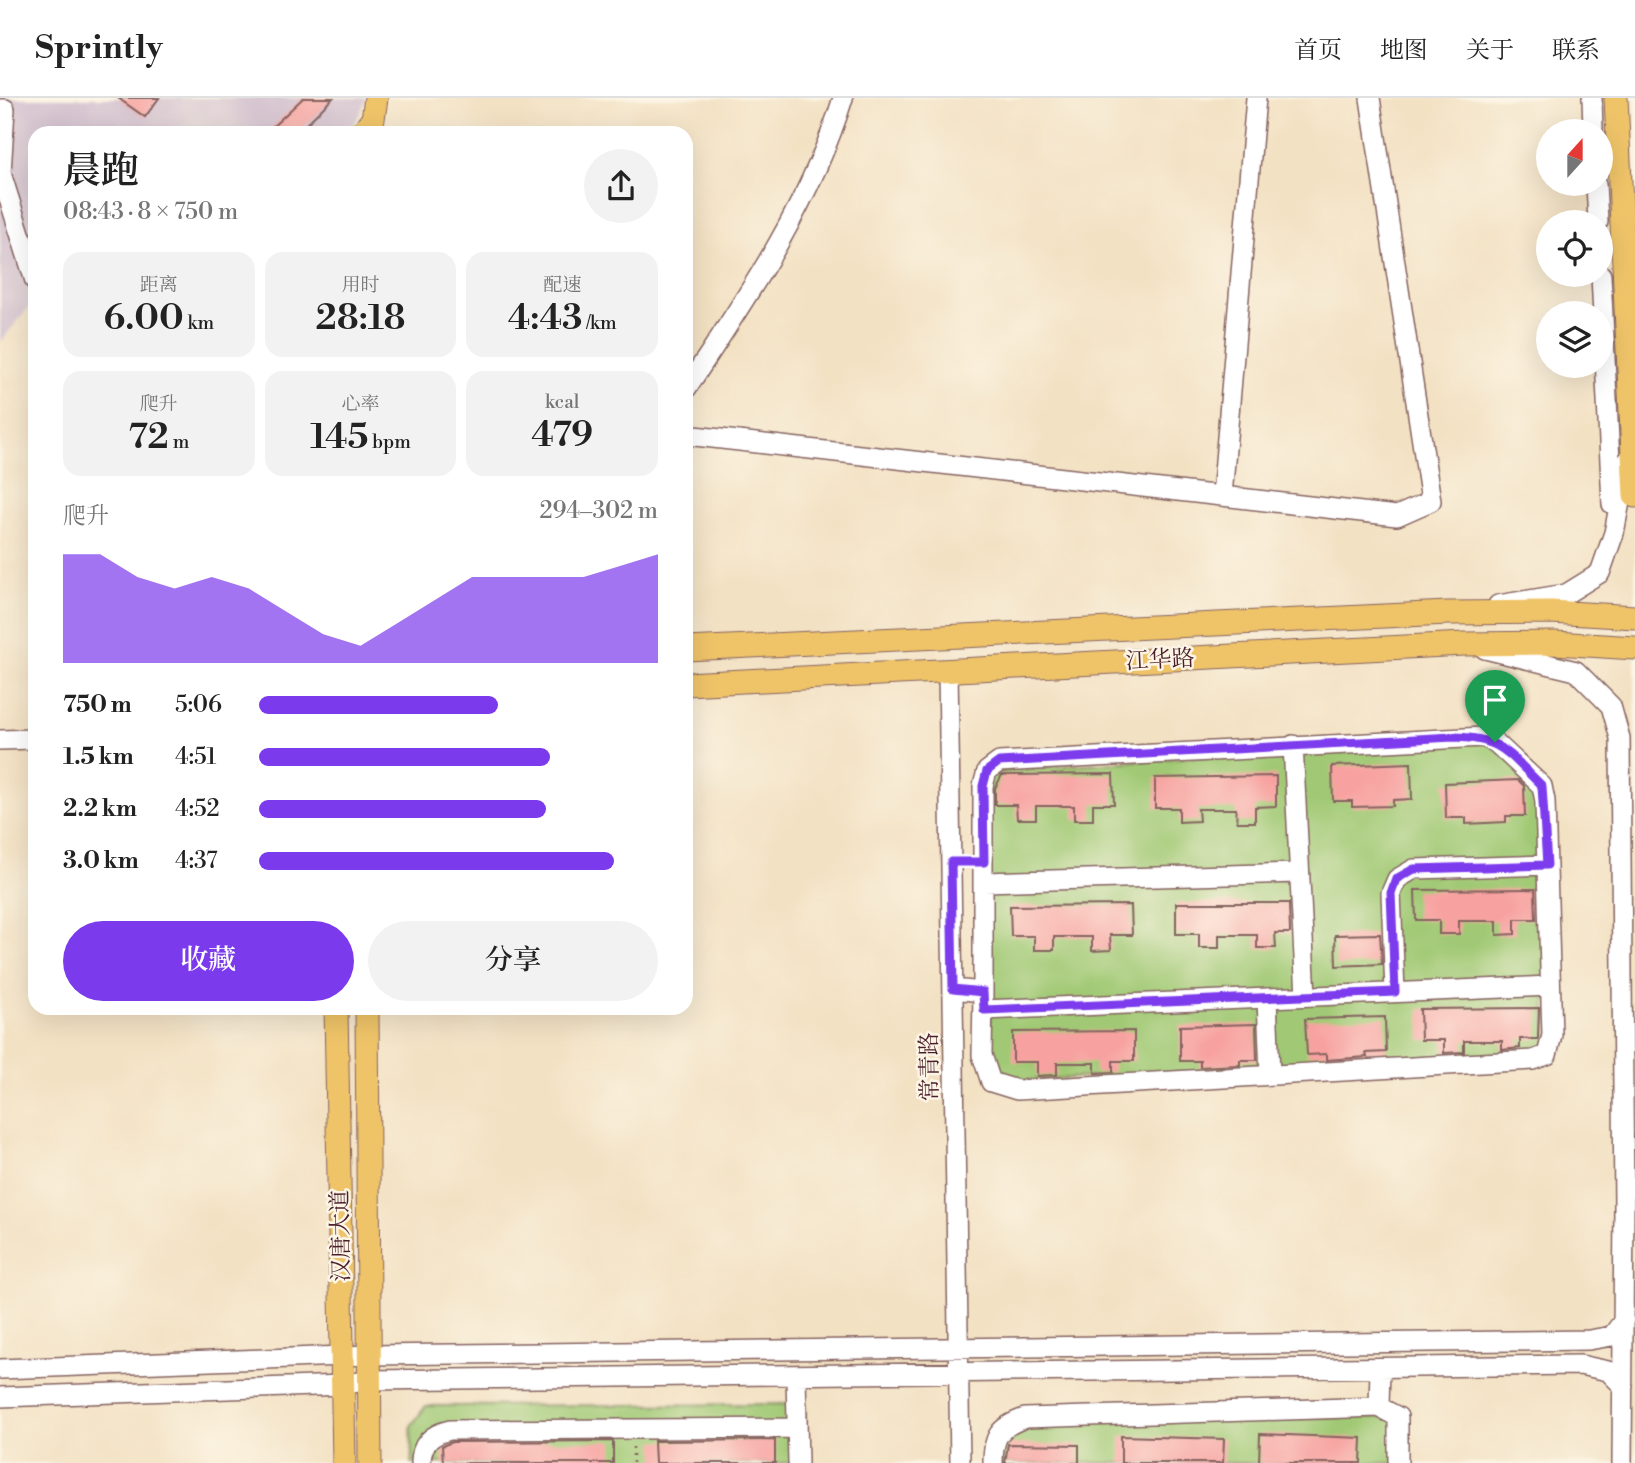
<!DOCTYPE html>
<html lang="zh">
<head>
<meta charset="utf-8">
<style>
	body { margin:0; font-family:"Libre Bodoni","Noto Serif SC",serif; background:#f2f2f2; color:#222; height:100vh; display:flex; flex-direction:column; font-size:26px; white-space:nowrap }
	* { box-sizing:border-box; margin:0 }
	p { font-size:23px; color:#767676 }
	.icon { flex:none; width:38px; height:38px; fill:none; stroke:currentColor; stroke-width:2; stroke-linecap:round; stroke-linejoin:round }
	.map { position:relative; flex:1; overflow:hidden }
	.side { position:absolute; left:28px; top:28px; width:665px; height:889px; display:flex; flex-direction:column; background:#fff; border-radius:21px; box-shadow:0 7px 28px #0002 }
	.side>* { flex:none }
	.needle { width:46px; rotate:21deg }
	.tools { position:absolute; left:1536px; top:21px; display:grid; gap:14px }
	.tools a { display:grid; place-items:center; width:77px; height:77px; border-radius:50%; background:#fff; box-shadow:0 7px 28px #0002; font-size:35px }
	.pin { position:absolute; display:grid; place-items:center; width:60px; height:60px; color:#fff; margin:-72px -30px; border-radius:50% 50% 50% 0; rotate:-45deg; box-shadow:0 0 7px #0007 }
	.pin .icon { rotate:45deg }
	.round { display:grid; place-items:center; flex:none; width:74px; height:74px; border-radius:37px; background:#f2f2f2 }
	.summary { display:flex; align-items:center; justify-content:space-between; height:119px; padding:0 35px }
	h1 { font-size:38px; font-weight:600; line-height:52px }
	.stats { display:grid; grid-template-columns:repeat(3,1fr); gap:10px; height:119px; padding:7px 35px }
	.stats div { display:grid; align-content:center; border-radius:18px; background:#f2f2f2; text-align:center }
	.stats b { font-size:35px; font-weight:600 }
	.stats small { font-size:19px; font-weight:400 }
	.stats p { font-size:19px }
	.chart { height:196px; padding:14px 35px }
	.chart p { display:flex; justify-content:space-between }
	.chart svg { width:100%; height:126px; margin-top:7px; fill:#7c3aed; opacity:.7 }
	.button { display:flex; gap:14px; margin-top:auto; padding:14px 35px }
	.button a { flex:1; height:80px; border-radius:42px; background:#7c3aed; color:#fff; font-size:28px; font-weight:600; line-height:80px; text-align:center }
	.button a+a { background:#f2f2f2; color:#222 }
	ul { padding:0 35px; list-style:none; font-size:23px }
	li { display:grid; grid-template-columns:112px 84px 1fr; align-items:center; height:52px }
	li i { height:18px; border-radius:9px; background:#7c3aed }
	header { display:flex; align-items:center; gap:42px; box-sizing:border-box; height:98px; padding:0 35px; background:#fff; border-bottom:2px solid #e0e0e0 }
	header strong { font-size:33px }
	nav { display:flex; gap:38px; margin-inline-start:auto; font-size:24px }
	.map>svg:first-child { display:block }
	.industrial { fill:#d0bdce }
	.green { fill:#a1c974; stroke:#767450; stroke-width:2 }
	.building { fill:#f7a2a0 }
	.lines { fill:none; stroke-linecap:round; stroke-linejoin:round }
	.minor-casing { stroke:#856360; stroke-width:22 }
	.major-casing { stroke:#856360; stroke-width:25 }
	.path { stroke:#856360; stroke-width:2.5; stroke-dasharray:2 5; stroke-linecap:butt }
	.minor { stroke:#fff; stroke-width:19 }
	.major { stroke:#efc469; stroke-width:23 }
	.route-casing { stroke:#fff; stroke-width:14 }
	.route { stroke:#7c3aed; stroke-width:9 }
	.labels { text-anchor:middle; stroke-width:5; stroke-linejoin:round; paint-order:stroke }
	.street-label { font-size:23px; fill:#4a1f2b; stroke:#fcf5e5 }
</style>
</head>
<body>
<header>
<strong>Sprintly</strong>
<nav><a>首页</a><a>地图</a><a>关于</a><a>联系</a></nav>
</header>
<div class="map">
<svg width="1635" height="1365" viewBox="0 0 1635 1365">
	<rect width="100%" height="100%" fill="#fcf5e5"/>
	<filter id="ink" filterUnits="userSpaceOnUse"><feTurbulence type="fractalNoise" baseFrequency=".0143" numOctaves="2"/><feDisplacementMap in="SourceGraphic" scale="14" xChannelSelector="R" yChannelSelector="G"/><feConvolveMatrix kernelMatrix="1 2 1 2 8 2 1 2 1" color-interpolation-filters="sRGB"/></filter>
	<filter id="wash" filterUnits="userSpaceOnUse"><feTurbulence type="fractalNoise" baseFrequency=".00686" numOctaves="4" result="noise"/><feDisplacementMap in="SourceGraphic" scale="28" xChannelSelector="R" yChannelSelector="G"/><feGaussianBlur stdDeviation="1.57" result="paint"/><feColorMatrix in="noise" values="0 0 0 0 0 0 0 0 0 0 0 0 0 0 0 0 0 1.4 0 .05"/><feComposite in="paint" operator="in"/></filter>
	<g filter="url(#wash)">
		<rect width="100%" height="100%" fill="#f3e1c3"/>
		<path class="industrial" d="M0 0H367L350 35H35V202L0 244Z"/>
		<path class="green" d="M1483 639 1542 688 1547 957 991 984 987 673Z
			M805 1306 806 1365H412L411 1328 426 1308Z
			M1398 1319V1365H993L1007 1326 1025 1320Z"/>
		<g id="blocks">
			<path class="building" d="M118 0H159L145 19Z
				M303 0H333L297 35H266Z
				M1411 665 1412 701 1393 702V708L1352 709V703H1333L1332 668Z
				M1113 676 1114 706H1093V722H1074V708H1036V721H1017L1016 707H995V690L1002 677Z
				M1276 678V708L1255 709V724H1237L1236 711H1198L1199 723 1179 724V710H1155V680Z
				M1518 682 1524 688 1525 718H1506V724L1466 726V720H1446L1445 685Z
				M1535 791 1536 821H1515V836L1497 837V823H1459V836H1439V822H1416L1415 792Z
				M1176 805H1289L1290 835H1275L1276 850H1257V837H1219V850H1199V836H1176Z
				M1131 807 1132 837H1110L1111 852 1092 853V839H1054V852H1034V838H1011L1010 808Z
				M1380 836 1382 866 1336 868 1335 837Z
				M1539 910 1538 941H1520V950L1502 952V943H1464V954L1444 955V942H1421L1420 911Z
				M1385 919 1386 954 1366 955 1367 959 1326 962V956L1307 957 1305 921Z
				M1256 926 1257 962H1240V967L1200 969V963H1180V928Z
				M1134 933V963H1113V974L1095 975V965H1057V977L1037 978V964H1013V934Z
				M1260 1336 1362 1340 1361 1365H1259Z
				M1121 1338 1224 1341 1223 1365H1121Z
				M775 1342V1365H655L654 1343Z
				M613 1343V1365H443L442 1348 452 1344Z
				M1008 1346 1079 1347V1365H1005Z"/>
		</g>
	</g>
	<g filter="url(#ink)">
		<use href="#blocks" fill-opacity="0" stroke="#856360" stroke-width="2"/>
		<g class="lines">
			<g class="minor-casing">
				<path id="minor" d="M1592 0 1593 33
					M0 11H5L1 75 35 183
					M1596 86 1598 124
					M1601 177 1612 406
					M686 291C747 199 810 107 843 0
					M686 337 1397 418 1431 403 1370 0
					M1222 398 1256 0
					M1498 507 1566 496 1600 475 1614 435 1628 362
					M1485 551 1576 573 1611 608 1620 640 1624 1108 1622 1365
					M948 572 960 1365
					M0 642 35 641
					M1293 647 1306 898
					M984 784 1298 775
					M953 891 983 894V688L987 673 999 664 1483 639 1495 644 1542 688 1545 703 1552 937 1547 957 1533 962 1017 992 991 984 982 957 983 894
					M1395 894 1391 795 1397 781 1414 771 1547 767
					M1267 900 1270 977
					M984 912 1550 888
					M0 1271 369 1257 1589 1242 1612 1238 1624 1222
					M796 1278 798 1365
					M0 1299 343 1287 369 1282 1580 1267 1608 1273 1623 1288
					M1379 1309 1380 1270
					M421 1365C421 1345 432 1336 450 1332L797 1330
					M993 1365C993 1338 999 1329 1025 1320L1379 1309 1398 1319V1365"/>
			</g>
			<g class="major-casing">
				<path id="major" d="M1616 0 1635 398
					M362 35 373 21 376 0
					M686 551 1448 515 1551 514 1635 519
					M686 586 1464 546 1555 545 1635 550
					M336 910 344 1365
					M367 910 370 1365"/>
			</g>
			<path class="path" d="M633 1365V1349"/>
			<use href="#minor" class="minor"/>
			<use href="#major" class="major"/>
		</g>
	</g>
	<g class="lines" filter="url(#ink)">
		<g class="route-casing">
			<path id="route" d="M1453 639C1504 640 1507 655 1542 688L1547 767 1414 771 1396 781 1391 795 1395 894 984 912 983 894 953 891 951 764H984L983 688 987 673 999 664Z"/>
		</g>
		<use href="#route" class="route"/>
	</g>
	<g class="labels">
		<g class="street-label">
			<text transform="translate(1160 561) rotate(-3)" y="8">江华路</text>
			<text transform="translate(929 969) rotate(-91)" y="8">常青路</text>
			<text transform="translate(340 1138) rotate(-91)" y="8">汉唐大道</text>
		</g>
	</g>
</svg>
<div class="tools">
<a><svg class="needle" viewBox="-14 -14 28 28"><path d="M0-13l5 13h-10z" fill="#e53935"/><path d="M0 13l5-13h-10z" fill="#767676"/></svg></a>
<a><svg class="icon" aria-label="locate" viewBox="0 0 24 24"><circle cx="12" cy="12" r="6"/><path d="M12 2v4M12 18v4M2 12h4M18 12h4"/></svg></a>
<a><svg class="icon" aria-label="layers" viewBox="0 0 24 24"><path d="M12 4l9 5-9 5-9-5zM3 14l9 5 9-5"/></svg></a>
</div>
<div class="pin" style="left:1495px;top:644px;background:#1e9e55"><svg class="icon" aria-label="arrive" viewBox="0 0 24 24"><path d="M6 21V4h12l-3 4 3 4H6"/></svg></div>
<section class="side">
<div class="summary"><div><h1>晨跑</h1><p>08:43 · 8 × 750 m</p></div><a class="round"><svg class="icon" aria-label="share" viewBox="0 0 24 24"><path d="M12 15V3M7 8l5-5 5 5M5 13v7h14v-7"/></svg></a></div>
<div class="stats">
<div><p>距离</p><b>6.00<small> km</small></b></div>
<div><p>用时</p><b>28:18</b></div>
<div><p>配速</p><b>4:43<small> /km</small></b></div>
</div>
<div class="stats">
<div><p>爬升</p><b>72<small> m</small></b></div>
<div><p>心率</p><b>145<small> bpm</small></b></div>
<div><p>kcal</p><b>479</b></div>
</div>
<div class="chart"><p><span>爬升</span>294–302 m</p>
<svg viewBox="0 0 160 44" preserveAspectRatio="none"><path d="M0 44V6L10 6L20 14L30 18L40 14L50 18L60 26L70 34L80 38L90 30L100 22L110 14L120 14L130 14L140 14L150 10L160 6V44z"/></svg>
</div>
<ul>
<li><b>750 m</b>5:06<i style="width:60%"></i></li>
<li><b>1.5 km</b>4:51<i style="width:73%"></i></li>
<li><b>2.2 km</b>4:52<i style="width:72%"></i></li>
<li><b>3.0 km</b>4:37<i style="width:89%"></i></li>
</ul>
<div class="button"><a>收藏</a><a>分享</a></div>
</section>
</div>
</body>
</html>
